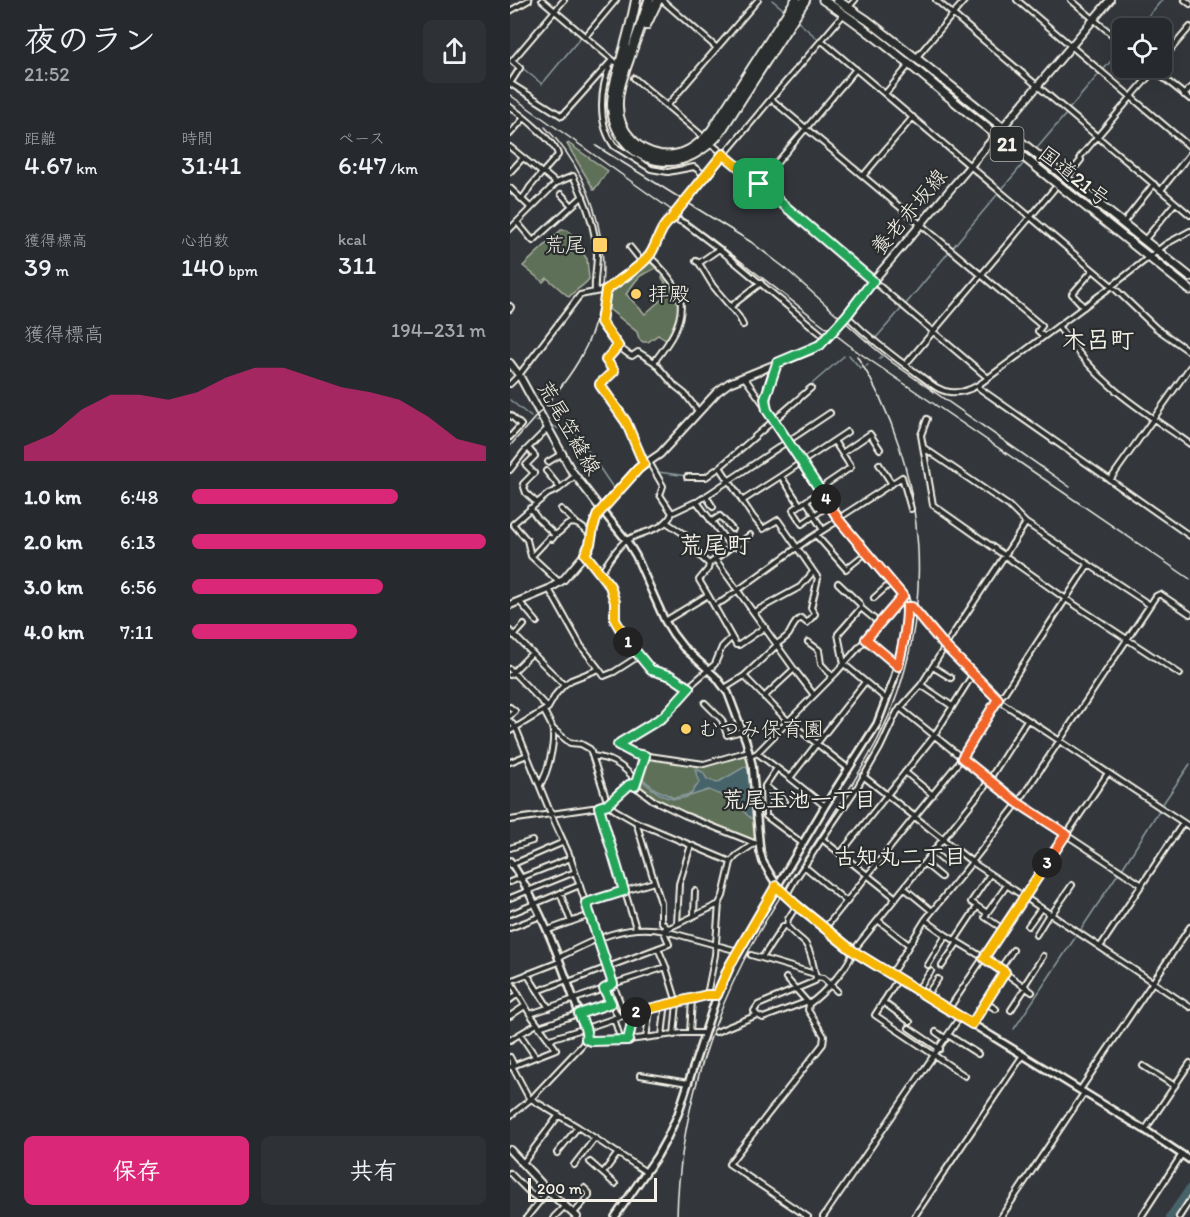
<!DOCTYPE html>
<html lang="ja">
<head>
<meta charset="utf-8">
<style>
	body { margin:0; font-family:Itim,"Klee One",sans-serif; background:#2e3135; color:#f1f3f6; height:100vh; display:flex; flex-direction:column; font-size:22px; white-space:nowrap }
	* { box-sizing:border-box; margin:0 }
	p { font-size:20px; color:#a4a6aa }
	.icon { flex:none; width:33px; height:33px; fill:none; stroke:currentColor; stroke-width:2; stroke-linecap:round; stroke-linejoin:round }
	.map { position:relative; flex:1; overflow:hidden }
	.side { display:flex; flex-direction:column; background:#26292d; width:510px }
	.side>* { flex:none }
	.fabs { position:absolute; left:602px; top:18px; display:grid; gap:12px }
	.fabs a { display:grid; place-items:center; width:60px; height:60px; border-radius:9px; background:#26292d; box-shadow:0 6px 24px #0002,0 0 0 2px #424549; font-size:30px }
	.scale { position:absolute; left:18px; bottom:15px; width:129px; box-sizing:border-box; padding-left:6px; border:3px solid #f4f1e8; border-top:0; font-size:16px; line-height:21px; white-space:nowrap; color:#f4f1e8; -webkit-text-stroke:4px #2a2d2e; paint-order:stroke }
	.pin { position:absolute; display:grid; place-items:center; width:51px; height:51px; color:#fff; margin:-26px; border-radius:12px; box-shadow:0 3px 9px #0006 }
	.km { position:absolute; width:30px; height:30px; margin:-15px; border-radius:50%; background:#222; color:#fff; font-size:16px; line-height:30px; text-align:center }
	.round { display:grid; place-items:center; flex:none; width:63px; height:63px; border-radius:9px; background:#2e3135 }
	.overview { display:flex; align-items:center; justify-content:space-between; height:102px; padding:0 24px }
	h1 { font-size:33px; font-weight:600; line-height:45px }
	.figures { display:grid; grid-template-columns:repeat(3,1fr); gap:9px; height:102px; padding:6px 24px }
	.figures div { display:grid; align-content:center }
	.figures b { font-size:26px; font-weight:600 }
	.figures small { font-size:16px; font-weight:400 }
	.figures p { font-size:16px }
	.chart { height:168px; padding:12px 24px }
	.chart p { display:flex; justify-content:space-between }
	.chart svg { width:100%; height:108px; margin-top:6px; fill:#db2777; opacity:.7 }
	.button { display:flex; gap:12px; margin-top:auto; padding:12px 24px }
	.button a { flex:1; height:69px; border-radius:9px; background:#db2777; color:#fff; font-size:24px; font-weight:600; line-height:69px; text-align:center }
	.button a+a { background:#2e3135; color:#f1f3f6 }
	ul { padding:0 24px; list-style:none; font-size:20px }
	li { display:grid; grid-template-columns:96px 72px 1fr; align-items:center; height:45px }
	li i { height:15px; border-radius:8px; background:#db2777 }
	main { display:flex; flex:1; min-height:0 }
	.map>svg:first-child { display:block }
	.green { fill:#5e6f58; stroke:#a9b0a0; stroke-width:1.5 }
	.water { fill:#47636b; stroke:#8c9c9d; stroke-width:1.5 }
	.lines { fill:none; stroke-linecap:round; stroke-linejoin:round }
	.stream { stroke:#8c9c9d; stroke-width:1.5 }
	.river { stroke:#47636b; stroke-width:8 }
	.minor-tunnel { stroke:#505356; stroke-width:4; stroke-dasharray:4 2; stroke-linecap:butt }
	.minor-casing { stroke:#f4f1e8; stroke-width:8 }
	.tertiary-casing { stroke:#f4f1e8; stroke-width:10 }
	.secondary-casing { stroke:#f4f1e8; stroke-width:10 }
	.trunk-casing { stroke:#f4f1e8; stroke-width:11 }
	.motorway-casing { stroke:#f4f1e8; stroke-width:12 }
	.minor { stroke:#2a2d2e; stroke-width:4 }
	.tertiary { stroke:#2a2d2e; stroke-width:5 }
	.secondary { stroke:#2a2d2e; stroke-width:6 }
	.trunk { stroke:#2a2d2e; stroke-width:7 }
	.motorway { stroke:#2a2d2e; stroke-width:8 }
	.rail { stroke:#f4f1e8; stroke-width:1.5 }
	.split-1-casing { stroke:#fff; stroke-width:12 }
	.split-2-casing { stroke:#fff; stroke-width:12 }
	.split-3-casing { stroke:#fff; stroke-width:12 }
	.split-4-casing { stroke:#fff; stroke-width:12 }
	.split-5-casing { stroke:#fff; stroke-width:12 }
	.split-1 { stroke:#f5b400; stroke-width:8 }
	.split-2 { stroke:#22a559; stroke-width:8 }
	.split-3 { stroke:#f5b400; stroke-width:8 }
	.split-4 { stroke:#f0652b; stroke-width:8 }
	.split-5 { stroke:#22a559; stroke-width:8 }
	.poi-dot { fill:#ffd166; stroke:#2a2d2e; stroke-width:2 }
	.labels { text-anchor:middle; stroke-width:4.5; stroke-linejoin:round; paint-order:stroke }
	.shield { fill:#2a2d2e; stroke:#b7b6b0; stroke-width:1.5 }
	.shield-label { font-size:20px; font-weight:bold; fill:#f4f1e8 }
	.street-label { font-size:21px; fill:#f4f1e8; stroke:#2a2d2e }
	.poi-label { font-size:21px; fill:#f4f1e8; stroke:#2a2d2e; text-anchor:start }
	.neighbourhood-label { font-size:22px; font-weight:bold; fill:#f4f1e8; stroke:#2a2d2e }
	.quarter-label { font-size:24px; font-weight:bold; fill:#f4f1e8; stroke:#2a2d2e }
</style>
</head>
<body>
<main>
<section class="side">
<div class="overview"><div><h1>夜のラン</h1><p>21:52</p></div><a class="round"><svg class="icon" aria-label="share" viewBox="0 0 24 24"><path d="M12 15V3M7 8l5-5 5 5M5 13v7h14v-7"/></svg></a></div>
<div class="figures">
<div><p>距離</p><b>4.67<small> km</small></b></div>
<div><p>時間</p><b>31:41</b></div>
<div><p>ペース</p><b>6:47<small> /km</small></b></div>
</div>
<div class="figures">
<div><p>獲得標高</p><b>39<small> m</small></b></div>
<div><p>心拍数</p><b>140<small> bpm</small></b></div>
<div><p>kcal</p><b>311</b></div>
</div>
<div class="chart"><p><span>獲得標高</span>194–231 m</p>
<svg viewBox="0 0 160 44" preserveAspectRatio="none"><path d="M0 44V38L10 33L20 23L30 17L40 17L50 19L60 16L70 10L80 6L90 6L100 10L110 14L120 16L130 19L140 26L150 35L160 38V44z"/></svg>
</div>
<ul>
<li><b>1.0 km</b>6:48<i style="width:70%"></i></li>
<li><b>2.0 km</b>6:13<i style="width:100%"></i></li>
<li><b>3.0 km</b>6:56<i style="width:65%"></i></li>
<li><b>4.0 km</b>7:11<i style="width:56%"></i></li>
</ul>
<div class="button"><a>保存</a><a>共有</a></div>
</section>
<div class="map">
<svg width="680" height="1217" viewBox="0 0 680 1217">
	<rect width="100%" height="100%" fill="#33373c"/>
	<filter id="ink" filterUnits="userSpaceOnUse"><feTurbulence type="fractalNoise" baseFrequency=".0167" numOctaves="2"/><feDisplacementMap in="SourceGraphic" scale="12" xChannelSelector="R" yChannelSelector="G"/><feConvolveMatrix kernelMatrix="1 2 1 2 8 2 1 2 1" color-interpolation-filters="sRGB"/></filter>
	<g filter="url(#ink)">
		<path class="green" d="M58 143 98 171 84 190 57 144Z
			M51 230H57L68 241 66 243 77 259 79 279C73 287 66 289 59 297L37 278 33 282 13 266Z
			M138 263H141L146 268C142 271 137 272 132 275 127 277 120 290 116 294L135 314 153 298 151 296 155 282 152 278 153 276C158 281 163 287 166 292 173 309 164 326 156 340L148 335 138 342H133L129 339 127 332 99 309 98 301 100 292Z
			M238 753 248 841 244 842 200 825 143 799 126 785 135 757 195 765Z"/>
		<path class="water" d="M236 766 240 773 245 821 237 815 227 802 199 790C168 799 162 807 135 783L134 780 145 789 164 798 181 794 190 781 188 780 185 769 193 772 197 779 207 783Z"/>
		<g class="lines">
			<path class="stream" d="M262 0 273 9
				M286 20 308 39
				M628 28 652 0
				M75 32 102 0
				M325 54 343 70
				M10 66 32 84 71 37
				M594 69 612 48
				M0 79 5 72
				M560 108 589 74
				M0 110 9 116
				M0 138 15 121
				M528 147 556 114
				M492 189 513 164
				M443 247 487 195
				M395 305 438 253
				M372 345 365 339 392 308
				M339 355 350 368H352
				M369 359 372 356
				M356 366 358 365
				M0 400 21 417
				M265 416 334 356
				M26 421 31 422
				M42 426 65 434 70 439 104 489
				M143 463 148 472 177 476
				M206 468 259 421
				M652 805 680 764
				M612 869 650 809
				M570 931 609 872
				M504 1029 567 935"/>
			<path class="river" d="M660 1217 680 1188"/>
			<path class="minor-tunnel" d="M548 184 558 172"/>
			<g class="minor-casing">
				<path id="minor" d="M32 0 105 62
					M54 0 2 61 10 68 1 82V84L52 116 102 60
					M152 0 207 48
					M426 0 680 215
					M507 0 680 147
					M561 0 612 43
					M675 0 680 4
					M339 7 345 0
					M0 11 19 0
					M631 28 638 20
					M75 37 106 0
					M311 40 602 286 646 328 680 352
					M406 58 455 0
					M651 61 680 27
					M101 63C90 88 87 123 104 146L141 169 158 172 184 167 196 176
					M641 68 680 99
					M124 78 190 134
					M375 94 399 65
					M674 95 680 88
					M261 99 532 326 528 331 533 336
					M157 106 248 0
					M0 107C12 115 46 143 48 155L33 172
					M0 134 14 118
					M204 146 478 378
					M0 147 32 173 20 187 17 192 12 199
					M0 172 13 158
					M353 176 403 117
					M557 177 571 160 570 157 646 68
					M249 184 346 69
					M0 188 21 208
					M651 190 680 154
					M51 194 62 206
					M163 218 176 224 209 249 316 338
					M7 222 23 241 73 196
					M613 223 644 184
					M0 229 46 183
					M637 237 665 203
					M120 247 132 262
					M139 256C149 265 168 285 170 298 175 322 158 344 144 362
					M186 261 189 263 203 286 229 317 233 325
					M189 263 209 249
					M96 290C95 299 91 310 91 319 90 329 114 353 122 356L128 352 144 362 165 386 175 394 188 411
					M85 292 96 290 139 256 151 232 160 220 163 218V216L261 99 334 14
					M0 306 1 307 0 309
					M220 307 251 283
					M574 307 562 294 583 270
					M337 316C360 339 382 356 408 374 418 381 428 391 440 392 455 394 467 387 478 378L602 286 656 244 680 231
					M548 326C564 349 582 370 604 389 627 409 655 426 680 444
					M108 346 96 360 104 371 89 384 90 385 116 422 134 464
					M395 365 544 189
					M234 377 255 406
					M0 384 9 375 70 295 85 292C84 279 87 267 87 254 85 226 76 201 63 176L46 183 33 172
					M468 386 469 388 680 536
					M0 415 11 425 0 437
					M417 419 411 435 423 505 556 599 670 674
					M18 448 25 456 16 465 24 473 13 484 16 493 27 503 3 524 17 540 21 556 49 582
					M414 448 499 506 516 523 640 605
					M332 453 360 434 370 449
					M38 462 53 453
					M369 464 382 484
					M0 470 14 452 38 428
					M36 471 50 488
					M271 476 337 432
					M177 477H196L210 467
					M600 480 680 367
					M309 489 340 468 341 467 324 441
					M196 496 203 507
					M232 501 271 476 290 505 311 491
					M296 501 305 515
					M187 502 221 547 199 564 198 569 189 580 198 595
					M27 503 38 494 49 489 65 476
					M290 505 283 510 292 524 319 505
					M20 508 28 519 45 535C51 532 53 528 57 525 66 519 75 530 81 535
					M51 509 66 523
					M162 513 185 502H187L320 413
					M304 516 313 530
					M329 518 392 477 401 509
					M156 522 174 534 190 556 199 564
					M201 522 210 516 222 529
					M306 535 336 569 356 553
					M221 547H224L240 535
					M75 554 100 586 105 602 106 620 119 644 141 670 161 677 179 688
					M22 556 39 538 42 539 45 535
					M206 560 284 669 304 695
					M91 572C98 562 105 550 114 542 128 531 155 532 162 513L150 495 153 486 139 462
					M328 583 350 604 351 608 328 634 334 664 376 699
					M39 589 71 646 89 669
					M364 598 382 582
					M9 601 27 622
					M204 605 213 601 299 539 329 520
					M397 607 404 608 435 646 488 700 680 827
					M351 608 369 623
					M244 612 290 587 303 572
					M155 621 198 595 226 645H229L255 627
					M0 631 54 685 46 694 38 708 0 731
					M4 636 14 625
					M221 638 212 647 205 664 182 684 153 717 110 743 108 745 125 754 194 764 239 751
					M356 639 387 665
					M298 642 309 650 311 664 322 676
					M267 644C271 641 276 638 279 634 283 627 284 622 291 618L297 623 305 614 301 608 308 578 268 520 253 529 243 517 210 467 301 388
					M423 667 441 678
					M0 669 38 708
					M0 675 22 653
					M234 676 278 721 339 769
					M54 685 61 680 89 669 94 676 104 672 129 656
					M411 685 442 706
					M215 688 234 676 267 645
					M254 697 284 669
					M195 703 212 720 217 735 232 731
					M0 707 5 711 0 716
					M390 708 508 803 632 885
					M0 721 6 728 41 814 59 854 103 984 115 1015
					M43 729 60 743 71 744 80 749 98 804 105 810 126 822 221 862
					M247 753 280 778 355 682
					M83 756C101 759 109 763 122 776V784
					M241 756 247 753 326 673 393 597
					M0 762 17 755
					M267 768 255 786 256 816 292 843
					M395 772 423 795
					M353 776 462 862 680 1007
					M280 778 315 806
					M30 785C38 773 46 741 42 727 40 722 37 717 35 713
					M125 786 135 756
					M255 786 274 801
					M89 807 126 928
					M0 820 89 807 98 804 109 792 122 784 143 800 174 815 244 843
					M0 848 22 841
					M423 852 436 863
					M330 854 424 736 463 674
					M414 863 431 877
					M1 865 54 842
					M294 866 337 902
					M480 874 461 902 477 913 475 917 493 929
					M0 882 61 858
					M394 888 422 911
					M50 893 61 922
					M276 896 285 880 312 839
					M0 898 65 872
					M386 898 312 839 348 786 370 748 387 712 411 685 441 637 516 523
					M76 903 144 882
					M477 913 497 885
					M0 914 70 885
					M184 915 185 891
					M541 915 562 885
					M415 920 436 935 474 958 522 992
					M369 921 399 945
					M167 924 169 884 181 845
					M518 926 531 908
					M156 927 159 928 209 904
					M0 928 31 916
					M315 928 452 758 488 700 495 692 578 565
					M38 930 80 915
					M526 935 539 914
					M445 940 467 907
					M590 947 673 823
					M241 955 305 974
					M48 958C81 941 116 922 155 931L228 951
					M252 958 273 926H277
					M418 965 436 935
					M432 966 448 942
					M156 967 167 1003 164 1035
					M490 969 503 950
					M379 973 385 968 415 920 462 862 508 803 646 596 650 594 680 614
					M17 974 39 1008
					M306 977 313 978 327 991
					M276 978 299 1004 298 1010 314 1036 313 1044 219 1164 298 1217
					M388 979 365 1015 455 1076
					M0 980 20 1014 46 1049 0 1067
					M0 981 49 962
					M58 982 159 944 154 932 156 927 151 921V903L126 822
					M514 986 533 956
					M94 989 103 984 156 967 148 948
					M407 990 421 971
					M28 991 57 980
					M197 995 205 955 209 904 213 896 221 862 226 856 245 843
					M416 996 428 979
					M0 1000 8 994
					M373 1002 400 1022
					M476 1003 486 1009
					M299 1004C312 995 340 966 343 951L474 788 517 720
					M438 1010 598 773
					M501 1010 516 987
					M20 1014 94 989 108 1017
					M247 1015 244 1011 248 1005 305 981 306 977C303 966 302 952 295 943 289 937 282 933 277 926L278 919 287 905
					M0 1016 15 1006
					M104 1018 111 1041
					M462 1024 495 972
					M29 1027 101 1003
					M399 1028 430 1049
					M206 1032 247 1015 253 1018 296 1002
					M426 1032 436 1039
					M180 1033 182 999
					M10 1034 27 1024
					M438 1035 468 1054
					M152 1036 155 1010 153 1006
					M136 1038 140 1009
					M40 1039 69 1030 75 1026 79 1027 115 1015 197 995H207
					M76 1039 81 1041H111L172 1033H194
					M0 1040 10 1034 25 1056
					M118 1040 124 1013
					M0 1057 4 1065
					M2 1066 20 1100
					M633 1066 665 1086
					M130 1075 178 1083
					M570 1090 680 927
					M21 1099 68 1127 136 1172
					M0 1116 21 1099 72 1045 77 1037 75 1026
					M635 1130 680 1063
					M47 1153 68 1127
					M80 1162 105 1184
					M13 1163 49 1115
					M64 1165 85 1138
					M0 1173 20 1193 31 1201
					M93 1173 108 1153
					M64 1213 79 1196V1193L74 1188
					M17 1217 38 1191
					M44 1217 55 1206
					M313 1217 450 1017
					M404 1217 513 1055
					M491 1217 574 1093
					M631 1217 672 1154
					M669 1217 680 1200"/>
			</g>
			<g class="tertiary-casing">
				<path id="tertiary" d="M91 509 117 541 126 556 155 621 163 634 173 647 206 677 218 693 236 741 242 764 250 851 253 862 260 874 272 893 343 951 635 1130 680 1160
					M0 861C32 908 53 968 72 1022L75 1026
					M105 1217 147 1156 157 1138 168 1114 207 995 219 967 315 806 367 724 383 682 394 641 397 618V607L395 599 329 520 257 410C253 398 262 375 267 363"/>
			</g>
			<g class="secondary-casing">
				<path id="secondary" d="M0 363 9 375 61 470 91 509
					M0 605 39 589 53 580 75 554 80 544 85 520 91 509 128 469 150 454 207 392 219 383 303 349C323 337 348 300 363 281L600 0
					M0 1150 38 1191 67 1217"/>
			</g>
			<g class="trunk-casing">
				<path id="trunk" d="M313 0C364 33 409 73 456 111 530 171 606 230 680 290
					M327 0 357 20 406 58 680 277"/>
			</g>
			<g class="motorway-casing">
				<path id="motorway" d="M126 0C122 23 115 45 109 68 106 80 102 91 102 104 102 131 120 155 147 160 172 165 192 152 208 135L295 0
					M139 0C133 21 125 41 118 62 113 76 107 91 108 107 108 119 113 131 122 140 129 148 139 153 150 155 172 158 188 147 202 130L286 0
					M136 25 148 0"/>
			</g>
			<use href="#minor" class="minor"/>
			<use href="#tertiary" class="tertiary"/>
			<use href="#secondary" class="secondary"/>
			<use href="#trunk" class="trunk"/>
			<use href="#motorway" class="motorway"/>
			<path class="rail" d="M0 95 202 239 348 352 680 579
				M86 146 241 242 275 268 363 347 383 363 560 487
				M0 446C24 418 51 391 69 360 112 285 95 187 35 127
				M167 1217C169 1121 198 1025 244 941 282 872 331 809 368 739 430 619 419 469 347 356"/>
		</g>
	</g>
	<g class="lines" filter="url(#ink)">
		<g class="split-1-casing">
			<path id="split-1" d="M118 642 105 620V602L100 586 75 554 80 544 83 528 88 514 128 469 134 464 116 422 90 385V384L104 371 96 360 108 346 91 322 96 290C108 281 129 268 138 257 148 246 148 227 163 218V216L213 154 249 184"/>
		</g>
		<g class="split-2-casing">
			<path id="split-2" d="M118 642 141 670 161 676 179 688 153 717 110 743 108 745 125 754 135 756 125 786 122 784 119 785 98 804 89 807 114 891 76 903 103 984 94 989 101 1003 69 1014C72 1022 78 1030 76 1039L81 1041 118 1040 124 1013 126 1012"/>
		</g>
		<g class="split-3-casing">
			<path id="split-3" d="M126 1012 197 995H207L219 967 266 886 286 905 343 951 462 1024 495 972 474 958 537 863"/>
		</g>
		<g class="split-4-casing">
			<path id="split-4" d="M316 499 329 520 393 596 356 639 388 666C393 646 397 627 397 607H402L435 646 488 699 452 758 508 803 556 834 537 863"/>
		</g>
		<g class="split-5-casing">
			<path id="split-5" d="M249 184 363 281 337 315 310 345 267 363 255 399 257 410 316 499"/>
		</g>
		<use href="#split-1" class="split-1"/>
		<use href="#split-2" class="split-2"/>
		<use href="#split-3" class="split-3"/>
		<use href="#split-4" class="split-4"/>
		<use href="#split-5" class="split-5"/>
	</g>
	<g class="poi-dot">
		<rect x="82" y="237" width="16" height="16" rx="3"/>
		<circle cx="126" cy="294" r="6"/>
		<circle cx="176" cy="729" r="6"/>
	</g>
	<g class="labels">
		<rect class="shield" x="480.5" y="127" width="33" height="34" rx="4.5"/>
		<g class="shield-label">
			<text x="497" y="151">21</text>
		</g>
		<g class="street-label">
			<text transform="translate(564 176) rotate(38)" y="7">国道21号</text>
			<text transform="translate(399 212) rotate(-50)" y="7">養老赤坂線</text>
			<text transform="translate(59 428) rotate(60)" y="7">荒尾笠縫線</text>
		</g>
		<g class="poi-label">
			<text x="76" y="252" text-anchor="end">荒尾</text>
			<text x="138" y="301">拝殿</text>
			<text x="188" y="736">むつみ保育園</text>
		</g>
		<g class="neighbourhood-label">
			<text x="289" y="807">荒尾玉池一丁目</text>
			<text x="390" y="864">古知丸二丁目</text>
		</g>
		<g class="quarter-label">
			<text x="588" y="348">木呂町</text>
			<text x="205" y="553">荒尾町</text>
		</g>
	</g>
</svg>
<div class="fabs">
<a><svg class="icon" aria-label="locate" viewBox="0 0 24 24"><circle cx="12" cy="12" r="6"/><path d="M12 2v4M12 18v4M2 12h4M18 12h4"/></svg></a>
</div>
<div class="scale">200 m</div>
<div class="pin" style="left:249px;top:184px;background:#1e9e55"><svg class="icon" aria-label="arrive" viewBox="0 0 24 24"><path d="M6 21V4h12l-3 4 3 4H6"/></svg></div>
<b class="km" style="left:118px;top:642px">1</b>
<b class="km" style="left:126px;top:1012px">2</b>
<b class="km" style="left:537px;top:863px">3</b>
<b class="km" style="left:316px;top:499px">4</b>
</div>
</main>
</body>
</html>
